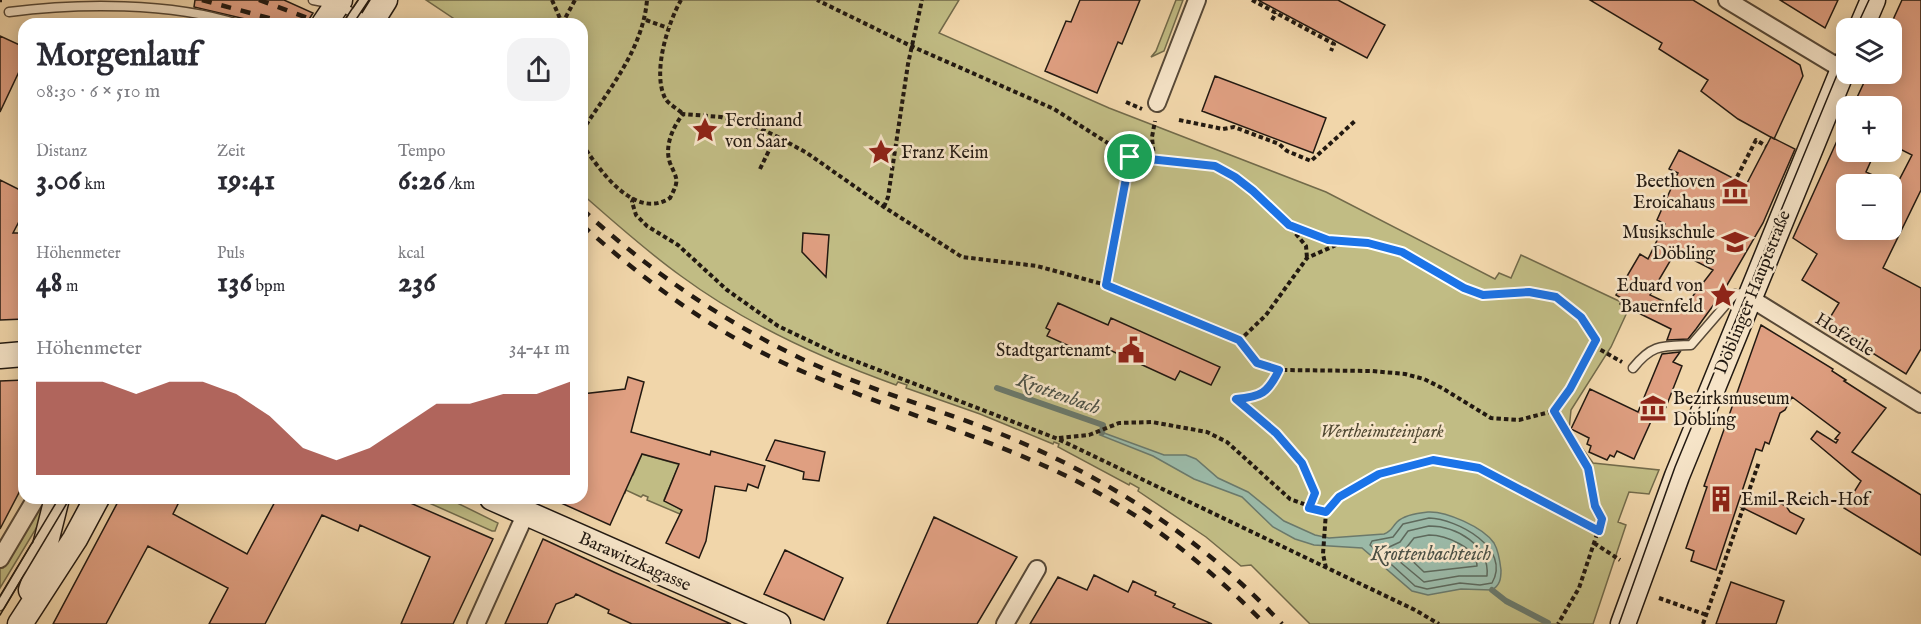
<!DOCTYPE html>
<html lang="de">
<head>
<meta charset="utf-8">
<style>
	body { margin:0; font-family:"IM FELL English",serif; background:#f2f2f3; color:#2b2b33; height:100vh; display:flex; flex-direction:column; font-size:22px; white-space:nowrap }
	* { box-sizing:border-box; margin:0 }
	p { font-size:20px; color:#7c7c81 }
	.icon { flex:none; width:33px; height:33px; fill:none; stroke:currentColor; stroke-width:2; stroke-linecap:round; stroke-linejoin:round }
	.map { position:relative; flex:1; overflow:hidden }
	.sheet { position:absolute; left:18px; top:18px; width:570px; height:486px; display:flex; flex-direction:column; background:#fff; border-radius:18px; box-shadow:0 3px 15px #0003 }
	.sheet>* { flex:none }
	.fabs { position:absolute; left:1836px; top:18px; display:grid; gap:12px }
	.fabs a { display:grid; place-items:center; width:66px; height:66px; border-radius:12px; background:#fff; box-shadow:0 3px 15px #0003; font-size:30px }
	.pin { position:absolute; display:grid; place-items:center; width:51px; height:51px; color:#fff; margin:-26px; border:3px solid #fff; border-radius:50%; box-shadow:0 2px 6px #0007 }
	.round { display:grid; place-items:center; flex:none; width:63px; height:63px; border-radius:18px; background:#f2f2f3 }
	.overview { display:flex; align-items:center; justify-content:space-between; height:102px; padding:0 18px }
	h1 { font-size:33px; font-weight:700; line-height:45px }
	.figures { display:grid; grid-template-columns:repeat(3,1fr); gap:9px; height:102px; padding:6px 18px }
	.figures div { display:grid; align-content:center }
	.figures b { font-size:30px; font-weight:700 }
	.figures small { font-size:16px; font-weight:400 }
	.figures p { font-size:16px }
	.chart { height:168px; padding:12px 18px }
	.chart p { display:flex; justify-content:space-between }
	.chart svg { width:100%; height:108px; margin-top:6px; fill:#8f2418; opacity:.7 }
	.map>svg:first-child { display:block }
	.green { fill:#c1bc84; stroke:#726a4a; stroke-width:1.5 }
	.water { fill:#9bb9a7; stroke:#6b796b; stroke-width:1.5 }
	.lines { fill:none; stroke-linecap:round; stroke-linejoin:round }
	.shore { stroke:#5e695c; stroke-width:1.5 }
	.stream { stroke:#6b796b; stroke-width:6 }
	.building { fill:#df9f81; stroke:#221911; stroke-width:1.5; fill-rule:evenodd }
	.lane-casing { stroke:#564837; stroke-width:11 }
	.street-casing { stroke:#564837; stroke-width:20 }
	.secondary-casing { stroke:#221911; stroke-width:27 }
	.path { stroke:#221911; stroke-width:4; stroke-dasharray:4.5 3; stroke-linecap:butt }
	.lane { stroke:#f6e4c8; stroke-width:8 }
	.street { stroke:#f6e4c8; stroke-width:16 }
	.secondary { stroke:#f6e4c8; stroke-width:24 }
	.tram { stroke:#221911; stroke-width:1.5 }
	.rail { stroke:#221911; stroke-width:4.5; stroke-dasharray:10 10; stroke-linecap:butt }
	.route-casing { stroke:#fff; stroke-width:12 }
	.route { stroke:#1a73e8; stroke-width:8 }
	.labels { text-anchor:middle; stroke-width:5; stroke-linejoin:round; paint-order:stroke }
	.poi-label { font-size:18px; fill:#221911; stroke:#f6e4c8; text-anchor:start }
	.street-label { font-size:18px; fill:#221911; stroke:#f6e4c8 }
	.park-label { font-size:18px; font-style:italic; fill:#524a34; stroke:#f6e4c8 }
	.water-label { font-size:20px; font-style:italic; fill:#4c5146; stroke:#f6e4c8 }
</style>
</head>
<body>
<div class="map">
<svg width="1921" height="624" viewBox="0 0 1921 624">
	<rect width="100%" height="100%" fill="#f1d6aa"/>
	<filter id="stains"><feTurbulence type="fractalNoise" baseFrequency=".00333" numOctaves="4"/><feColorMatrix values="0 0 0 0 .2 0 0 0 0 .09 0 0 0 0 .02 0 0 0 .5 -.17"/></filter>
	<radialGradient id="worn" r=".72"><stop offset=".6" stop-color="#630" stop-opacity="0"/><stop offset="1" stop-color="#630" stop-opacity=".3"/></radialGradient>
	<path class="green" d="M426 0H959L939 33 1109 108 1326 192 1495 279 1499 273 1511 278 1521 255 1621 302 1629 308 1611 347 1571 410 1569 430 1593 463 1659 470 1649 494 1629 492 1618 522 1626 525 1593 624H1310L1251 565 1241 566 1206 537 1138 491 1139 488 1130 483 1129 485 1058 447 1059 444 1054 442 1053 444 980 414 906 388 907 385 898 382 896 385C820 358 746 324 681 276 646 251 614 222 582 194V24H462Z
		M1176 0H1183L1164 51 1151 57 1156 51Z
		M642 454 677 464 681 460 664 500 682 510 680 514 647 500 648 497 643 495 641 497 626 490 625 493 597 480 633 475Z
		M41 498H49L46 512 0 588V566L3 568Z
		M418 498H447L498 523 495 531H492Z"/>
	<path class="water" d="M1104 433 1164 455H1186L1196 459 1218 478 1248 492 1284 521 1315 535 1329 538 1384 534C1392 531 1392 527 1397 522 1404 515 1418 513 1428 512 1446 511 1483 527 1494 543 1498 550 1500 561 1501 570 1501 579 1500 585 1492 590L1461 589 1428 595 1412 591 1362 548 1314 545 1295 539 1273 527 1242 497 1194 479 1153 456 1100 435Z"/>
	<g class="lines">
		<path class="shore" d="M1429 518C1457 519 1512 548 1492 583L1480 585 1460 583 1427 589 1415 586 1370 545 1372 541 1393 537 1403 524Z
			M1429 526C1456 526 1490 545 1487 576H1459L1424 582 1387 551V548L1400 542 1408 531Z
			M1429 535C1446 535 1477 548 1477 566L1424 572 1403 552 1414 538Z"/>
		<path class="stream" d="M997 388 1103 425 1102 433
			M1492 590 1506 601 1548 623"/>
	</g>
	<path class="building" d="M195 0H284L313 13 306 24H267L194 7Z
		M1080 0H1140L1122 44 1118 42 1097 93 1045 71 1066 21 1071 22Z
		M1258 0H1338L1385 25 1367 58Z
		M1590 0H1693L1800 65 1803 76 1774 139 1738 119 1701 91 1708 80 1659 49 1662 43Z
		M1780 0H1838L1825 28Z
		M1902 0H1921V190L1883 268 1921 288V349L1906 374 1826 324 1839 303 1802 280 1817 254 1793 238 1846 121V152H1875L1866 172 1896 186 1912 155 1892 145V106H1853L1868 74H1892V22ZM1846 184H1892V230H1846Z
		M0 36 24 47V61L0 112Z
		M1215 76 1326 118 1313 153 1202 111Z
		M1771 137 1795 149 1763 223 1723 292 1696 329 1688 339 1667 340 1671 329 1620 304 1623 299 1616 295 1640 254 1648 259 1665 224 1657 220 1678 173 1669 169 1679 150 1746 185ZM1676 251 1713 270 1682 310 1650 295Z
		M0 180 24 192V212L13 233H24V319L0 320Z
		M803 233 829 235 826 277 802 252Z
		M1058 303 1108 325 1111 318 1220 367 1211 385 1180 371 1175 380 1101 346 1096 358 1047 336 1050 330 1046 328Z
		M1761 325 1833 369 1832 371 1846 380 1844 381 1886 408 1852 452 1921 495V555L1844 508 1861 481 1811 439 1817 431 1836 443 1838 440 1835 439 1840 433 1792 397 1785 410 1780 413 1769 444 1765 442 1762 451 1756 449 1716 570 1691 561 1694 551 1686 548 1707 487 1704 486Z
		M1680 352 1673 362 1682 366 1660 422 1642 414 1652 419 1634 459 1617 451 1614 457 1610 455 1607 460 1589 452 1591 446 1587 444 1589 438 1571 429 1590 389 1638 412 1662 354Z
		M628 377 644 382 631 432 710 455 711 451 765 466 758 488 748 484 746 491 715 486 706 541 699 558 666 543 682 510 664 501 679 464 642 454 610 525 550 498H582V394L625 389Z
		M24 380V483L0 529V381Z
		M775 440 825 452 819 481 803 479 804 472 766 460Z
		M1766 497 1786 506 1790 512 1804 519 1796 534 1741 507Z
		M120 498H181L173 514 247 554 277 498H399L493 539 453 624H401L430 557 360 525 358 531 322 515 265 624H209L228 588 148 546 106 624H53Z
		M934 517 1017 557 977 624H887Z
		M543 539 614 572 731 624H632L608 613 609 610 576 594 574 597 556 604 547 624H505Z
		M785 550 843 578 824 620 764 594Z
		M1094 575 1128 592 1133 581 1156 592 1155 595 1175 604 1173 607 1212 624H1030L1058 577 1087 590Z
		M1731 582 1784 601 1776 624H1716Z"/>
	<g class="lines">
		<g class="lane-casing">
			<path id="lane" d="M313 0 334 4
				M340 6 368 21
				M9 12C78 3 171 2 238 24
				M348 24 364 0
				M1633 368C1652 344 1662 346 1691 345L1735 294 1749 298
				M0 606 35 547"/>
		</g>
		<g class="street-casing">
			<path id="street" d="M1727 0 1843 70
				M1157 103 1197 0
				M1750 298 1921 404
				M0 559 36 498
				M476 624 526 513
				M1005 624 1037 569"/>
		</g>
		<g class="secondary-casing">
			<path id="secondary" d="M324 24 340 0
				M370 24 385 0
				M1861 28 1873 0
				M0 356 24 354
				M492 498 778 624
				M31 590 41 562 57 498
				M20 624 75 539 97 498
				M1623 624 1677 476 1846 62"/>
		</g>
		<path class="path" d="M552 0 562 23
			M681 0C668 23 652 72 665 98 668 104 678 109 683 114
			M1252 0 1334 44 1331 51
			M646 20 668 28
			M1272 20 1276 13
			M562 24 575 0
			M1126 102 1142 109
			M1179 120 1223 129 1234 127 1279 144 1287 151 1311 161 1355 121
			M582 131C608 91 643 49 647 0
			M582 144C599 169 634 221 670 198 680 179 677 180 670 163 664 146 673 127 683 114L721 117 757 127 776 136 807 153 884 207 962 257 1037 266 1106 285 1239 341 1257 363 1279 370 1372 371 1405 374 1424 379 1442 388 1491 418 1519 420 1554 411 1564 401 1594 346 1596 340 1594 333 1581 317 1556 297 1529 292 1483 295 1464 288 1402 252 1386 246 1328 240 1312 235 1289 225 1253 191 1235 177 1215 166 1130 157 1054 109 911 46 817 0
			M1154 159 1152 137 1155 121
			M760 169 776 136
			M1737 177 1756 140 1766 146
			M634 198 632 202 636 215 647 226 678 245 727 290 778 326 837 354 1058 439 1415 610 1439 624
			M884 207 888 197 908 64 922 0
			M1291 228 1306 246 1307 258
			M1106 285 1130 157
			M1239 341 1266 315 1307 258 1336 245 1346 244
			M1594 346 1622 362
			M1236 399 1276 433 1302 463 1315 493 1309 508
			M1236 399C1261 397 1268 393 1279 370
			M1554 411 1588 468 1595 506 1602 519 1579 588 1558 624
			M1059 438 1089 435 1119 423 1152 422 1207 432 1227 442 1290 499 1326 512
			M1594 543 1620 560
			M1326 568 1323 554 1326 512 1339 497 1379 474 1433 460 1479 468 1598 531
			M1659 598 1707 615
			M1703 624 1759 462"/>
		<use href="#lane" class="lane"/>
		<use href="#street" class="street"/>
		<use href="#secondary" class="secondary"/>
		<path class="tram" d="M342 24 358 0
			M353 24 369 0
			M1856 28 1869 0
			M0 596 59 498
			M0 615 70 498
			M1619 624 1675 467 1846 53"/>
		<path class="rail" d="M0 0H2
			M202 0 291 24
			M259 0 324 24
			M582 209C648 270 721 320 802 359 868 390 939 409 1006 436 1110 479 1205 541 1282 624
			M582 225C634 271 689 314 751 347 849 398 957 425 1058 472 1135 508 1205 563 1265 624"/>
	</g>
	<g class="lines">
		<g class="route-casing">
			<path id="route" d="M1130 157 1215 166 1235 177 1253 191 1289 225 1328 240 1368 243 1402 252 1464 288 1483 295 1529 292 1556 297 1581 317 1596 340 1570 389 1554 411 1588 468 1595 506 1602 519 1599 531 1479 468 1433 460 1379 474 1339 497 1326 512 1309 508 1315 493 1302 463 1276 433 1236 399C1261 397 1268 393 1279 370L1257 363 1239 340 1106 285Z"/>
		</g>
		<use href="#route" class="route"/>
	</g>
	<defs>
		<g id="sight-bare" transform="scale(2.07)"><path d="M0-6L1.8-2.2L6-1.7L2.9 1.2L3.7 5.4L0 3.3L-3.7 5.4L-2.9 1.2L-6-1.7L-1.8-2.2Z" fill="#8f2418" stroke="#f6e4c8" stroke-width="2.5" paint-order="stroke"/></g>
		<g id="museum-bare" transform="scale(2.07)"><path d="M0-6L6-3V-2H-6V-3ZM-5-1h2V3h-2ZM-1-1h2V3h-2ZM3-1h2V3H3ZM-6 4H6V6H-6Z" fill="#8f2418" stroke="#f6e4c8" stroke-width="2.5" paint-order="stroke"/></g>
		<g id="school-bare" transform="scale(2.07)"><path d="M0-5L7-2L0 1L-7-2ZM-4 1L0 2.5L4 1V4Q0 6-4 4Z" fill="#8f2418" stroke="#f6e4c8" stroke-width="2.5" paint-order="stroke"/></g>
		<g id="civic-bare" transform="scale(2.07)"><path d="M-.6-6.5H3V-4.5H.6V-3L4-1V1h2V6H-6V1h2V-1L-.6-3ZM-1.2 2.5V6h2.4V2.5Z" fill="#8f2418" stroke="#f6e4c8" stroke-width="2.5" paint-order="stroke"/></g>
		<g id="building-bare" transform="scale(2.07)"><path d="M-4-6H4V6H1V3H-1V6H-4ZM-2.5-4.3h1.7v1.8h-1.7ZM.8-4.3h1.7v1.8H.8ZM-2.5-1h1.7V.8h-1.7ZM.8-1h1.7V.8H.8Z" fill="#8f2418" stroke="#f6e4c8" stroke-width="2.5" paint-order="stroke"/></g>
	</defs>
	<g fill-rule="evenodd">
		<use href="#sight-bare" x="705" y="130"/>
		<use href="#sight-bare" x="881" y="152"/>
		<use href="#museum-bare" x="1735" y="191"/>
		<use href="#school-bare" x="1735" y="242"/>
		<use href="#sight-bare" x="1723" y="295"/>
		<use href="#civic-bare" x="1131" y="350"/>
		<use href="#museum-bare" x="1653" y="408"/>
		<use href="#building-bare" x="1721" y="499"/>
	</g>
	<g class="labels">
		<g class="poi-label">
			<text x="725" y="126">Ferdinand<tspan x="725" dy="21">von Saar</tspan></text>
			<text x="901" y="158">Franz Keim</text>
			<text x="1715" y="187" text-anchor="end">Beethoven<tspan x="1715" dy="21">Eroicahaus</tspan></text>
			<text x="1715" y="238" text-anchor="end">Musikschule<tspan x="1715" dy="21">Döbling</tspan></text>
			<text x="1703" y="291" text-anchor="end">Eduard von<tspan x="1703" dy="21">Bauernfeld</tspan></text>
			<text x="1111" y="356" text-anchor="end">Stadtgartenamt</text>
			<text x="1673" y="404">Bezirksmuseum<tspan x="1673" dy="21">Döbling</tspan></text>
			<text x="1741" y="505">Emil-Reich-Hof</text>
		</g>
		<g class="street-label">
			<text transform="translate(1752 292) rotate(-68)" y="6">Döblinger Hauptstraße</text>
			<text transform="translate(1845 334) rotate(32)" y="6">Hofzeile</text>
			<text transform="translate(635 561) rotate(24)" y="6">Barawitzkagasse</text>
		</g>
		<g class="park-label">
			<text x="1382" y="437">Wertheimsteinpark</text>
		</g>
		<g class="water-label">
			<text transform="translate(1059 393) rotate(20)" y="7">Krottenbach</text>
			<text x="1431" y="560">Krottenbachteich</text>
		</g>
	</g>
	<rect width="100%" height="100%" filter="url(#stains)"/>
	<rect width="100%" height="100%" fill="url(#worn)"/>
</svg>
<div class="fabs">
<a><svg class="icon" aria-label="layers" viewBox="0 0 24 24"><path d="M12 4l9 5-9 5-9-5zM3 14l9 5 9-5"/></svg></a>
<a>+</a>
<a>−</a>
</div>
<div class="pin" style="left:1130px;top:157px;background:#1e9e55"><svg class="icon" aria-label="arrive" viewBox="0 0 24 24"><path d="M6 21V4h12l-3 4 3 4H6"/></svg></div>
<section class="sheet">
<div class="overview"><div><h1>Morgenlauf</h1><p>08:30 · 6 × 510 m</p></div><a class="round"><svg class="icon" aria-label="share" viewBox="0 0 24 24"><path d="M12 15V3M7 8l5-5 5 5M5 13v7h14v-7"/></svg></a></div>
<div class="figures">
<div><p>Distanz</p><b>3.06<small> km</small></b></div>
<div><p>Zeit</p><b>19:41</b></div>
<div><p>Tempo</p><b>6:26<small> /km</small></b></div>
</div>
<div class="figures">
<div><p>Höhenmeter</p><b>48<small> m</small></b></div>
<div><p>Puls</p><b>136<small> bpm</small></b></div>
<div><p>kcal</p><b>236</b></div>
</div>
<div class="chart"><p><span>Höhenmeter</span>34–41 m</p>
<svg viewBox="0 0 160 44" preserveAspectRatio="none"><path d="M0 44V6L10 6L20 6L30 11L40 6L50 6L60 11L70 20L80 33L90 38L100 33L110 24L120 15L130 15L140 11L150 11L160 6V44z"/></svg>
</div>
</section>
</div>
</body>
</html>
